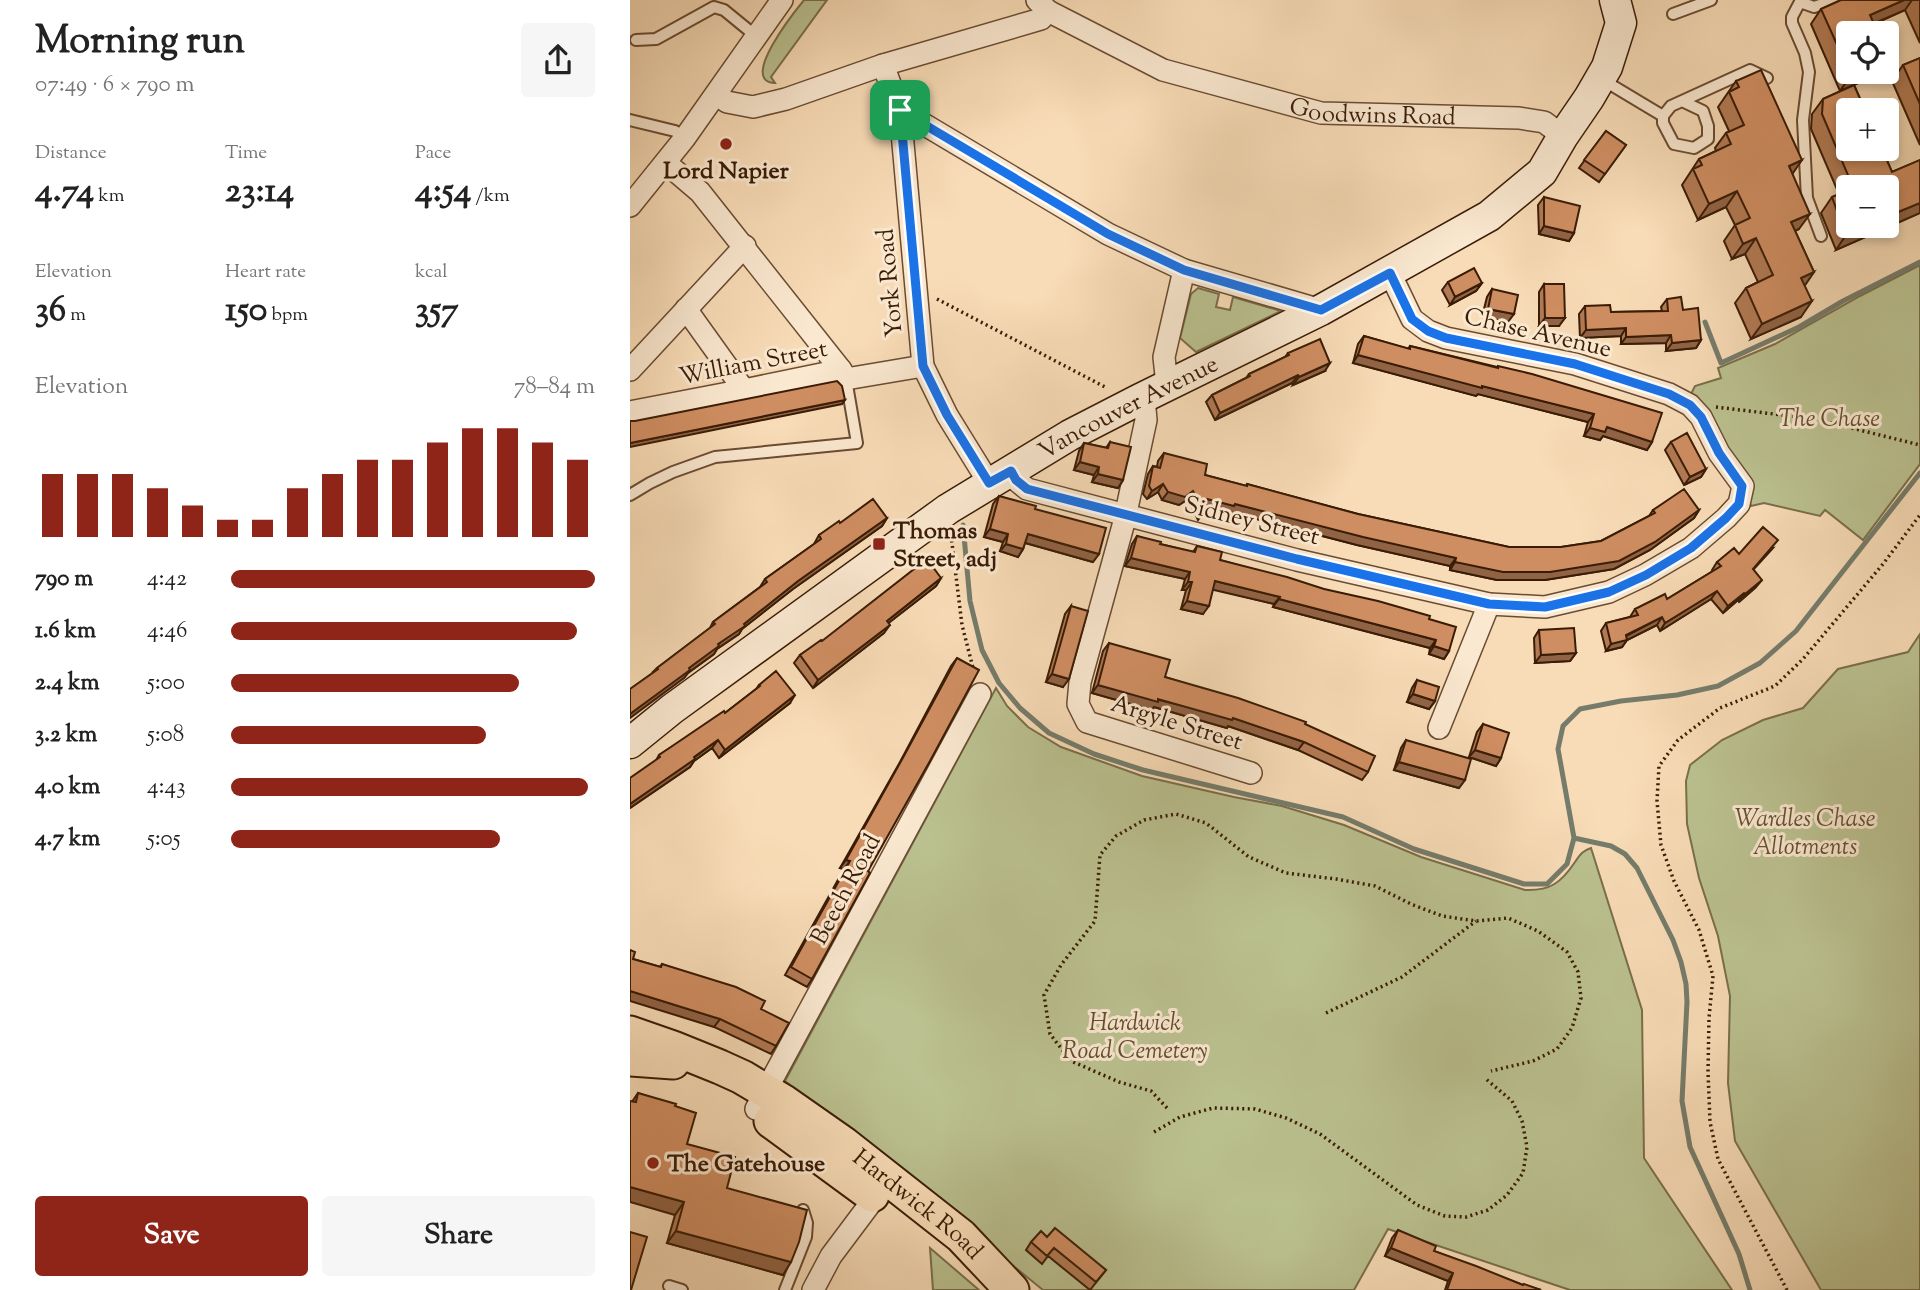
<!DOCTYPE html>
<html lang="en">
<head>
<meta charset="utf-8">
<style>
	body { margin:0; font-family:"Sorts Mill Goudy",serif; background:#f6f6f6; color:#222; height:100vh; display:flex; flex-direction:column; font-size:26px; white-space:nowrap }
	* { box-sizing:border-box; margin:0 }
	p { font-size:23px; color:#767676 }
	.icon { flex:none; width:38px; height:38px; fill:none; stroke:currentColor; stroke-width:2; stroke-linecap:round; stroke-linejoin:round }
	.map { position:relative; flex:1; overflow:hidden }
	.sheet { display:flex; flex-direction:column; background:#fff; width:630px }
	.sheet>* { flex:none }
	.tools { position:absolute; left:1206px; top:21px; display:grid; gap:14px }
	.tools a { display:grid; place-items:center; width:63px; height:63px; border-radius:7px; background:#fff; box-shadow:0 4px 10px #0003; font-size:35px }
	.pin { position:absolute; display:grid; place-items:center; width:60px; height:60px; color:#fff; margin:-30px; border-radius:14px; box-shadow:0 4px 10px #0006 }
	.round { display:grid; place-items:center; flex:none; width:74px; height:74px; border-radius:7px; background:#f6f6f6 }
	.headline { display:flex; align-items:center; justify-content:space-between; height:119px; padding:0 35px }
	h1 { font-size:38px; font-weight:700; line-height:52px }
	.metrics { display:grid; grid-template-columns:repeat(3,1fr); gap:10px; height:119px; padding:7px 35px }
	.metrics div { display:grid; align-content:center }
	.metrics b { font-size:35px; font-weight:700 }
	.metrics small { font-size:19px; font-weight:400 }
	.metrics p { font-size:19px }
	.chart { height:196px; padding:14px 35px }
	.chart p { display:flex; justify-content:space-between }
	.chart svg { width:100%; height:126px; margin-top:7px; stroke:#8f2418; stroke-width:6 }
	.cta { display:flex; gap:14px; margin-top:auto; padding:14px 35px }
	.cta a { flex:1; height:80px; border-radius:7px; background:#8f2418; color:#fff; font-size:28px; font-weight:700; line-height:80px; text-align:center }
	.cta a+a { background:#f6f6f6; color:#222 }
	ul { padding:0 35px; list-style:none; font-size:23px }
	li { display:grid; grid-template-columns:112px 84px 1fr; align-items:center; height:52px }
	li i { height:18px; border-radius:9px; background:#8f2418 }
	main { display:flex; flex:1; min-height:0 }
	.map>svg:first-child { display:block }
	.green { fill:#bbc190; stroke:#7a6e4b; stroke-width:2 }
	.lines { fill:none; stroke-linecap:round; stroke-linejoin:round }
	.stream { stroke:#757c6b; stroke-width:5 }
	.lane-casing { stroke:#6a4c32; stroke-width:14 }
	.street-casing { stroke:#6a4c32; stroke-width:24 }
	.secondary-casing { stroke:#3a1c06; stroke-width:33 }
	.primary-casing { stroke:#3a1c06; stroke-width:37 }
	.path { stroke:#3a1c06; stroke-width:3.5; stroke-dasharray:2 3.5; stroke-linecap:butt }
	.lane { stroke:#fae8d0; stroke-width:10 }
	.street { stroke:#fae8d0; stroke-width:21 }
	.secondary { stroke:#fae8d0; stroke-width:30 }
	.primary { stroke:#f8dcb7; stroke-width:33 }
	.wall { fill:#b27a54; stroke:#3a1c06; stroke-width:2; fill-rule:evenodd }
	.shaded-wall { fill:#916345; stroke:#3a1c06; stroke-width:2 }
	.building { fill:#cf8e62; stroke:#3a1c06; stroke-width:2 }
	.route-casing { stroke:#fff; stroke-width:14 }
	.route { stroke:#1a73e8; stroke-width:9 }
	.poi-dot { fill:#8f2418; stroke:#fae8d0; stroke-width:2.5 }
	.labels { text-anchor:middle; stroke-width:6; stroke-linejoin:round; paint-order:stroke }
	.street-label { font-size:24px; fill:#3a1c06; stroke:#fae8d0 }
	.poi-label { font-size:24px; font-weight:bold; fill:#3a1c06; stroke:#fae8d0; text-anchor:start }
	.park-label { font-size:24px; font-style:italic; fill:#614e2f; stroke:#fae8d0 }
</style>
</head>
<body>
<main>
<section class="sheet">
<div class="headline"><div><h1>Morning run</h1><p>07:49 · 6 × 790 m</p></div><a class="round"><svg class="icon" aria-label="share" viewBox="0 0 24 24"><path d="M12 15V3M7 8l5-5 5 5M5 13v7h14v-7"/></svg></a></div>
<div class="metrics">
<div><p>Distance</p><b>4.74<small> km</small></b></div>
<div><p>Time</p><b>23:14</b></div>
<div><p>Pace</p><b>4:54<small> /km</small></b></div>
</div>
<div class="metrics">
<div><p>Elevation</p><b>36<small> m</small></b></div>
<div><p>Heart rate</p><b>150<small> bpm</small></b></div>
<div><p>kcal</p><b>357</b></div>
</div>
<div class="chart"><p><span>Elevation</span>78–84 m</p>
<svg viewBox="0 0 160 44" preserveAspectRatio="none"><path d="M5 44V22M15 44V22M25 44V22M35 44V27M45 44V33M55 44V38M65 44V38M75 44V27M85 44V22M95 44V17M105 44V17M115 44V11M125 44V6M135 44V6M145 44V11M155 44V17"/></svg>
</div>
<ul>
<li><b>790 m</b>4:42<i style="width:100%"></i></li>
<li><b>1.6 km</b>4:46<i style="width:95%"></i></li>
<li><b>2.4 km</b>5:00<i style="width:79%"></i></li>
<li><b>3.2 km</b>5:08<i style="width:70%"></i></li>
<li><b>4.0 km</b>4:43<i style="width:98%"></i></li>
<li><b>4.7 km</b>5:05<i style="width:74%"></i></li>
</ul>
<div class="cta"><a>Save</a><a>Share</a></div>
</section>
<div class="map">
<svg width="1290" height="1290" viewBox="0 0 1290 1290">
	<rect width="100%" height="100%" fill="#f8dcb7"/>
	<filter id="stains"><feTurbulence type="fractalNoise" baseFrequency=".00286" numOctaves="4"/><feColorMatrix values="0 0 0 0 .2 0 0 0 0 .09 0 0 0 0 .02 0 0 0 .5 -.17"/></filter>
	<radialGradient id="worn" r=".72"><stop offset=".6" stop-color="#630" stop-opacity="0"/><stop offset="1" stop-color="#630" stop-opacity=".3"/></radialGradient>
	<path class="green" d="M174 0H197L141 77 145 83C108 82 165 11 174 0Z
		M1290 265V464L1233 540 1195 510 1190 516 1134 503 1121 506 1118 496 1059 398 1065 386 1091 378 1088 368 1145 344 1230 296Z
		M568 288 589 294 586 307 600 310 603 297 651 311 566 352 550 338 561 294Z
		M1290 634V1290H1191L1105 1141 1098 1083 1100 996 1088 936 1069 878 1057 824 1056 781 1060 765 1092 740 1133 720 1173 708 1208 669 1278 652Z
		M366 688 377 706 398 727 431 747 512 776 604 797 652 806 714 825 791 857 895 890C920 891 931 883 945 862 950 855 952 851 961 848L1012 1010 1014 1158 1102 1290H940L758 1229 724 1290H413L155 1081Z
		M300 1248 349 1290H303Z"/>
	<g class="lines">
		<path class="stream" d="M1075 322 1091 363 1169 327 1213 301 1290 262
			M333 525 340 601 352 650 369 683 390 708 419 733 464 754 513 770 713 817 784 849 894 884H917L937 864 944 838
			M1120 1290 1109 1254 1060 1147 1052 1101 1057 1002 1056 984 1051 962 1043 940 1007 868 995 854 981 846 944 838 928 749 933 726 950 709 991 701 1047 695 1088 686 1130 663 1166 631 1290 473"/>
		<g class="lane-casing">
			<path id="lane" d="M1171 0 1162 17V23L1175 53 1179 72 1173 120 1177 198 1191 236
				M1170 2 1184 7 1205 0
				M1043 14 1081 0
				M6 40 26 39 84 7 94 10 127 37
				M973 80 1033 116 1041 106 1120 70 1137 78
				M1033 116V123L1044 144 1064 148 1078 139V126L1073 111 1054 102
				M0 120 45 131 54 139
				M0 495 20 483 43 472 85 457 227 443 216 379
				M39 1286 52 1290
				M155 1290 176 1237 177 1223 173 1210"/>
		</g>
		<g class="street-casing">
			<g id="street">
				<path id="s1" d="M407 0 418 11 533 70 691 113 889 118 914 122 933 136"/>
				<path d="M253 65 270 110 293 366 317 415 359 483"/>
				<path d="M87 95 97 102 123 107 156 99 253 65 411 19 418 11"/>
				<path d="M270 110 478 234 554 270 691 310"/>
				<path d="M36 163 70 192 211 370"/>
				<path d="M0 206 54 139 152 0"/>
				<path d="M56 309 114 390"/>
				<path d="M0 370 115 246"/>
				<path d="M537 385 534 357 554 270"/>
				<path d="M510 399 515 409 516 420 494 522 450 682 448 704 457 722 621 773"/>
				<path d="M0 412 114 390 211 370 216 379 293 366"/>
				<path d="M381 471 386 480 397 489 667 560 859 604 915 607 979 592 1015 575 1061 548 1096 518 1109 504 1113 486 1089 453 1071 417 1060 405 1039 394 945 364 816 338 798 331 782 319 760 273"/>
				<path d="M809 728 859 604"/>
				<path d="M126 1109 350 694"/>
				<path d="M183 1290 201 1256 252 1188"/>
			</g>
		</g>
		<g class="secondary-casing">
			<g id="secondary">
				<path id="s2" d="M0 743 42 709 318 509 440 435 510 399 691 310 859 216 912 172 933 136 959 98 977 67 991 23 985 0"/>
			</g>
		</g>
		<g class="primary-casing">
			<g id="primary">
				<path id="s3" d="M0 1033 43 1048 90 1067 112 1077 154 1102 214 1144 331 1236 382 1290"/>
				<path d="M0 1059 43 1062"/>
				<path d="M141 1121 242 1195"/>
			</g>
		</g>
		<path class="path" d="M307 299 477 388
			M1086 407 1185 419 1290 445
			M321 535 332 625 343 668
			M696 1013 772 977 846 921
			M537 1108 521 1091 489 1082 441 1061 420 1034 414 995 431 965 465 921 470 855 486 836 514 820 546 814 576 823 619 857 656 873 706 879 745 886 781 904 812 916 846 921 878 918 908 931 937 952 948 972 951 998 942 1028 927 1049 903 1061 861 1071
			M524 1132 550 1117 583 1108 625 1109 656 1118 690 1134 787 1205 815 1216 836 1217 858 1210 877 1195 893 1173 897 1147 892 1121 882 1101 856 1079
			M1157 1290 1088 1159 1080 1122 1078 1072 1079 1018 1083 976 1069 930 1044 881 1031 845 1027 801 1029 766 1048 740 1090 708 1145 686 1173 659 1253 564 1290 515"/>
		<use href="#lane" class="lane"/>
		<use href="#street" class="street"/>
		<use href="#secondary" class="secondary"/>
		<use href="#primary" class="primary"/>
	</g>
	<path class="wall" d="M1211 0H1290V43L1275 10 1244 24 1218 33V72H1250L1249 74 1210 91 1181 24 1191 9Z
		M1290 58V145L1262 81 1273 65Z
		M1106 81 1162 174 1169 229 1165 231 1184 272 1175 285 1171 317 1121 339 1105 303 1116 288 1128 282 1115 254 1102 259 1094 241 1105 225 1096 207 1068 220 1052 185 1069 159 1086 151 1085 148 1096 133 1099 131 1088 107Z
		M1224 85 1235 110H1218V149H1252L1262 172 1290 160V213L1206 250 1191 213 1202 197 1209 194 1181 129 1182 114 1193 99ZM1218 187H1256V226H1218Z
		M976 131 996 145 969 182 949 168Z
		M914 197 944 233 939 241 909 234 908 205Z
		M818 282 852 283 846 291 820 305 812 290Z
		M914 284 929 326H909V292Z
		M862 289 878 322 852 317 857 297Z
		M1037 299 1053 310 1071 340 1066 348 1036 351V343L991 344V336L950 338 949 314 955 306 981 312 1032 311 1031 307Z
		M734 336 778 349 780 346 867 367 1022 442 1017 450 973 436 970 440 954 436 958 422 848 394 846 396 723 363 728 344Z
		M658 353 695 371 663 385 662 383 585 420 576 402 582 395 616 378 619 374 655 357Z
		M480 442 493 480 488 488 462 482 464 475 444 470 449 451 454 443 476 448Z
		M1041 442 1076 469 1071 477 1054 485 1035 450Z
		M534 453 575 475 616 486 617 484 728 514 879 547H931L971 541 1019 516 1023 510H1069L1064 518 1020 550 984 569 915 580H867L820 570V566L727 545 600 512 598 514 575 508 574 512 568 520 558 499 549 505 532 500 528 492 517 499 513 494 518 474 523 466 527 467 528 461Z
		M369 496 405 509 463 562 395 543 393 549 388 557 370 551 373 542 354 537 363 504Z
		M257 518 252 526 163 589 112 629 109 634 87 649 84 654 58 673 54 678 23 672 27 668 80 628 83 622 130 587 135 579 184 544 189 535 210 523Z
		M507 536 530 544 563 552 567 546 590 560 799 619 819 651 814 659 799 654 800 648 643 607 644 604 583 589 573 614 551 609 556 590H552L555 579 495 566 502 544Z
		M1143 548 1123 570 1126 587 1109 602 1108 600 1093 613 1081 599 1030 631 1027 625 997 640 992 647 976 651 971 631 976 623 1000 617 1005 609 1037 599 1083 571 1082 570 1087 562 1109 554Z
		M311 578 306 586 258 623 254 633 183 688 164 663 170 655 192 641Z
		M441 606 433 687 416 682 435 614Z
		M909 630 946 653 940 661 905 663 904 638Z
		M479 643 535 677 675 724 738 772 732 780 668 750 598 726 597 728 524 707 522 710 462 693 473 651Z
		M327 658 238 871 182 979 177 987 155 975 214 869 210 868 270 762 321 666Z
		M787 680 805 701 799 709 777 702 782 688Z
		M129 685 160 703 89 758 82 748 64 761 60 767 0 808 29 755 95 713 126 689Z
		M853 724 871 758 866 766 839 757 847 732Z
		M776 740 829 788 764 770 771 748Z
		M3 959 30 967 32 964 131 1009 146 1046 141 1054 84 1027Z
		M8 1093 45 1106 57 1144 97 1188 153 1275 37 1243 45 1215 2 1102Z
		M768 1230 804 1251 893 1285 911 1290H815L818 1281 755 1256 762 1238Z
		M417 1237 476 1270 460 1290 418 1256 412 1264 396 1250 401 1242Z"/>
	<path class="shaded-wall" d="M1274 0H1282L1275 10 1229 30 1240 15Z
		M1229 72H1250L1249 74 1210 91 1221 75Z
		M1172 160 1161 176 1159 166Z
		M1107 191 1096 207 1068 220 1079 204Z
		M1290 203V213L1206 250 1216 235 1237 226H1256V217Z
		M1180 214 1169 229 1150 238 1161 222Z
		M914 226 944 233 939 241 909 234Z
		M1126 238 1115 254 1102 259 1113 244Z
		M1184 272 1173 288 1171 278Z
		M852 283 846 291 820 305 825 297Z
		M1182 301 1171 317 1121 339 1132 324Z
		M858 309 884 314 878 322 852 317Z
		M915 318H935L929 326H909Z
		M996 328 991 336 950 338 956 330Z
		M1041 335 1036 343 991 344 996 337Z
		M1071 340 1066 348 1036 351 1042 343Z
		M728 355 964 414 958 422 848 394 846 396 723 363Z
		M700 363 695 371 663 385 669 377Z
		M668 375 662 383 585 420 590 413Z
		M215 400 212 404 0 447V443Z
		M977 427 1022 442 1017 450 973 436 970 440 954 436 960 428Z
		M450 462 469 467 464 475 444 470Z
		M1076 469 1071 477 1054 485 1060 477Z
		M468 474 493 480 488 488 462 482Z
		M533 484 528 492 517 499 522 491Z
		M563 491 558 499 549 505 532 500 538 492Z
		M577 499 605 504 826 558 820 566 727 545 600 512 598 514 571 507Z
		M1069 510 1064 518 1020 550 984 569 915 580H867L820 570 825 562 920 572Z
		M257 518 252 526 163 589 112 629 109 634 87 649 84 654 58 673 54 678 0 718V714L168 581Z
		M360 529 378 534 373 542 354 537Z
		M398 534 469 554 463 562 392 542Z
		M376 544 393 549 388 557 370 551Z
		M501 558 560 572 555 579 495 566Z
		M311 578 306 586 251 629 257 621Z
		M1132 580 1126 587 1109 602 1115 594Z
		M585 581 650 597 644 604 580 589Z
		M558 582H562L556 590H552Z
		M1087 591 1081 599 1030 631 1035 623Z
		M1114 593 1108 600 1093 613 1098 606Z
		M649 599 806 640 800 648 643 607Z
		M557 601 579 606 573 614 551 609Z
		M1032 617 1027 625 997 640 992 647 976 651 981 644Z
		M260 625 254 633 183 688 188 680Z
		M804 646 819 651 814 659 799 654Z
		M946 653 940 661 905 663 911 655Z
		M422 674 439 679 433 687 416 682Z
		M468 685 603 718 674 742 668 750 598 726 597 728 524 707 522 710 462 693Z
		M783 694 805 701 799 709 777 702Z
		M165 695 160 703 89 758 95 750Z
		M88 740 82 748 64 761 60 767 0 808V804Z
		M845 750 871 758 866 766 839 757Z
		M769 762 835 780 829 788 764 770Z
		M216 860 220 861 214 869 210 868Z
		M0 991 90 1019 84 1027 0 1001Z
		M0 1187 54 1202 45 1215 0 1202Z
		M46 1231 161 1262 153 1275 37 1243Z
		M761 1248 823 1273 818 1281 755 1256Z"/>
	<path class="building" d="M1211 0H1274L1240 15 1248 33H1218V69L1191 9Z
		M1290 58V104L1273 65Z
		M1131 70 1172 160 1159 166 1180 214 1161 222 1184 272 1171 278 1182 301 1132 324 1116 288 1143 275 1126 238 1113 244 1105 225 1120 218 1107 191 1079 204 1063 169 1072 165 1069 159 1101 144 1096 133 1114 125 1099 92 1109 87 1106 81Z
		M1219 72H1229L1221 75Z
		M1224 85 1235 110H1218V149H1252L1262 172 1290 160V203L1256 217V187H1223L1192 114 1193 99Z
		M976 131 996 145 975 174 954 160Z
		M1218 191V226H1237L1216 235 1202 197Z
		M914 197 950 206 944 233 914 226Z
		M844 268 852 283 825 297 818 282Z
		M914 284H934L935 318H915Z
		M862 289 888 295 884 314 858 309Z
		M1051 297 1053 310 1068 308 1071 340 1042 343 1041 335 996 337V328L956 330 955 306 980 305 981 312 1038 311 1037 299Z
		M734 336 780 349V346L868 368V366L902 374 1032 413 1022 442 977 427 975 432 960 428 964 414 852 386V388L728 355Z
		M690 339 700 363 669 377 668 375 590 413 582 395 620 376 619 374 659 355 658 353Z
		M207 381 212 386 215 400 0 443V421H5Z
		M1057 433 1076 469 1060 477 1041 442Z
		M480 442 501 447 493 480 468 474 469 467 450 462 454 443 478 448Z
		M534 453 577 464 575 475 617 486V484L728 514 879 547H931L971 541 1025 513 1023 510 1054 489 1069 510 1025 542 989 561 920 572H873L825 562 826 558 733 537 605 504 604 506 577 499 574 512 563 491 555 497 538 492 533 484 522 491 519 486 523 466 530 468Z
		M369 496 406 506 405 509 476 528 469 554 398 534 393 549 376 544 378 534 360 529Z
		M243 499 257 518 168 581 114 624 115 626 88 644 89 646 59 668 60 670 0 714V689L28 669 27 668 85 624 83 622 137 582 135 579 191 539 189 535 209 521 210 523Z
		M1133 527 1148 540 1123 569 1132 580 1115 594 1114 593 1098 606 1087 591 1035 623 1032 617 996 635 997 640 981 644 976 623 1008 615 1005 609 1035 594 1037 599 1091 566 1087 562 1104 548 1109 554Z
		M507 536 531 542 530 544 565 552 567 546 592 552 590 560 657 577 694 589 748 601 800 616 799 619 826 627 819 651 804 646 806 640 649 599 650 597 585 581 579 606 557 601 562 582H558L560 572 501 558Z
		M297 559 311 578 257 621 260 625 188 680 170 655 191 640 192 641Z
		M441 606 458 611 439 679 422 674Z
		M944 628 946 653 911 655 909 630Z
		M479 643 540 660 535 677 608 698 676 722 675 724 745 756 738 772 674 742 603 718 602 720 528 699V702L468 685Z
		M327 658 349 670 300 761 238 871 240 873 182 979 161 967 220 861 216 860 275 754Z
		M146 671 165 695 95 750 88 740 64 757 65 759 0 804V778L30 757 29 755 94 711 95 713 130 686 129 685Z
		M787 680 809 687 805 701 783 694Z
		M853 724 879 733 871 758 845 750Z
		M776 740 841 759 835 780 769 762Z
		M0 950 5 952 3 959 31 967 32 964 106 987 135 1001 131 1009 159 1023 146 1046 90 1019 0 991Z
		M8 1093 46 1104 45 1106 66 1113 57 1144 105 1157 97 1188 177 1210 169 1242 161 1262 46 1231 54 1202 0 1187V1101L6 1102Z
		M425 1228 476 1270 466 1282 424 1248 417 1256 401 1242 411 1231 417 1237Z
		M768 1230 806 1246 804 1251 846 1266 893 1285 894 1284 911 1290H817L823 1273 761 1248Z
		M0 1232 17 1237 1 1290H0Z"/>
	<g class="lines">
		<g class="route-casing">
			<path id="route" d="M270 110 478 234 554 270 691 310 760 273 782 319 798 331 816 338 945 364 1039 394 1060 405 1071 417 1089 453 1112 486 1109 504 1096 518 1061 548 1016 575 979 592 915 607 859 604 667 559 397 489 386 480 381 471 359 483 317 415 293 366Z"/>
		</g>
		<use href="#route" class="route"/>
	</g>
	<g class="poi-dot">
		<circle cx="96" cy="144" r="7"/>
		<rect x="242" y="537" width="14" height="14" rx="3.5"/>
		<circle cx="23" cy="1163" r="7"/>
	</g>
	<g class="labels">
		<g class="street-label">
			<text dy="8" stroke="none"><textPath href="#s1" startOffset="360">Goodwins Road</textPath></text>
			<text transform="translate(259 283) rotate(-95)" y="8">York Road</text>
			<text transform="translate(908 332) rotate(13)" y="8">Chase Avenue</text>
			<text transform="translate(123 362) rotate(-11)" y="8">William Street</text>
			<text dy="8" stroke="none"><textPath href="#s2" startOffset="602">Vancouver Avenue</textPath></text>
			<text transform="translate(622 520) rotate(14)" y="8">Sidney Street</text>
			<text transform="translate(547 722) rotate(17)" y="8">Argyle Street</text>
			<text transform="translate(215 889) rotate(-62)" y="8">Beech Road</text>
			<text dy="8" stroke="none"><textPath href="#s3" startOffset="338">Hardwick Road</textPath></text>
		</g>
		<g class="poi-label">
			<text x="96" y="178" text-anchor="middle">Lord Napier</text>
			<text x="263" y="538">Thomas<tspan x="263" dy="28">Street, adj</tspan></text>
			<text x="37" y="1171">The Gatehouse</text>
		</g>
		<g class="park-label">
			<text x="1199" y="426">The Chase</text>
			<text x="1175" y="826">Wardles Chase<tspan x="1175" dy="28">Allotments</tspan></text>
			<text x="505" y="1030">Hardwick<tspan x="505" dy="28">Road Cemetery</tspan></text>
		</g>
	</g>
	<rect width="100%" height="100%" filter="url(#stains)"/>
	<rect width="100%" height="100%" fill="url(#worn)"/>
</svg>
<div class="tools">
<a><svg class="icon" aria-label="locate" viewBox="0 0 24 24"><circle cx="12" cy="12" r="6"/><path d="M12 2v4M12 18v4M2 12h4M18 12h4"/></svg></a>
<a>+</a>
<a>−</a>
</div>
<div class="pin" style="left:270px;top:110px;background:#1e9e55"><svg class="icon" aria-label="arrive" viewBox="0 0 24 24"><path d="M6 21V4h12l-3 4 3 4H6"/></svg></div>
</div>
</main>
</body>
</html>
